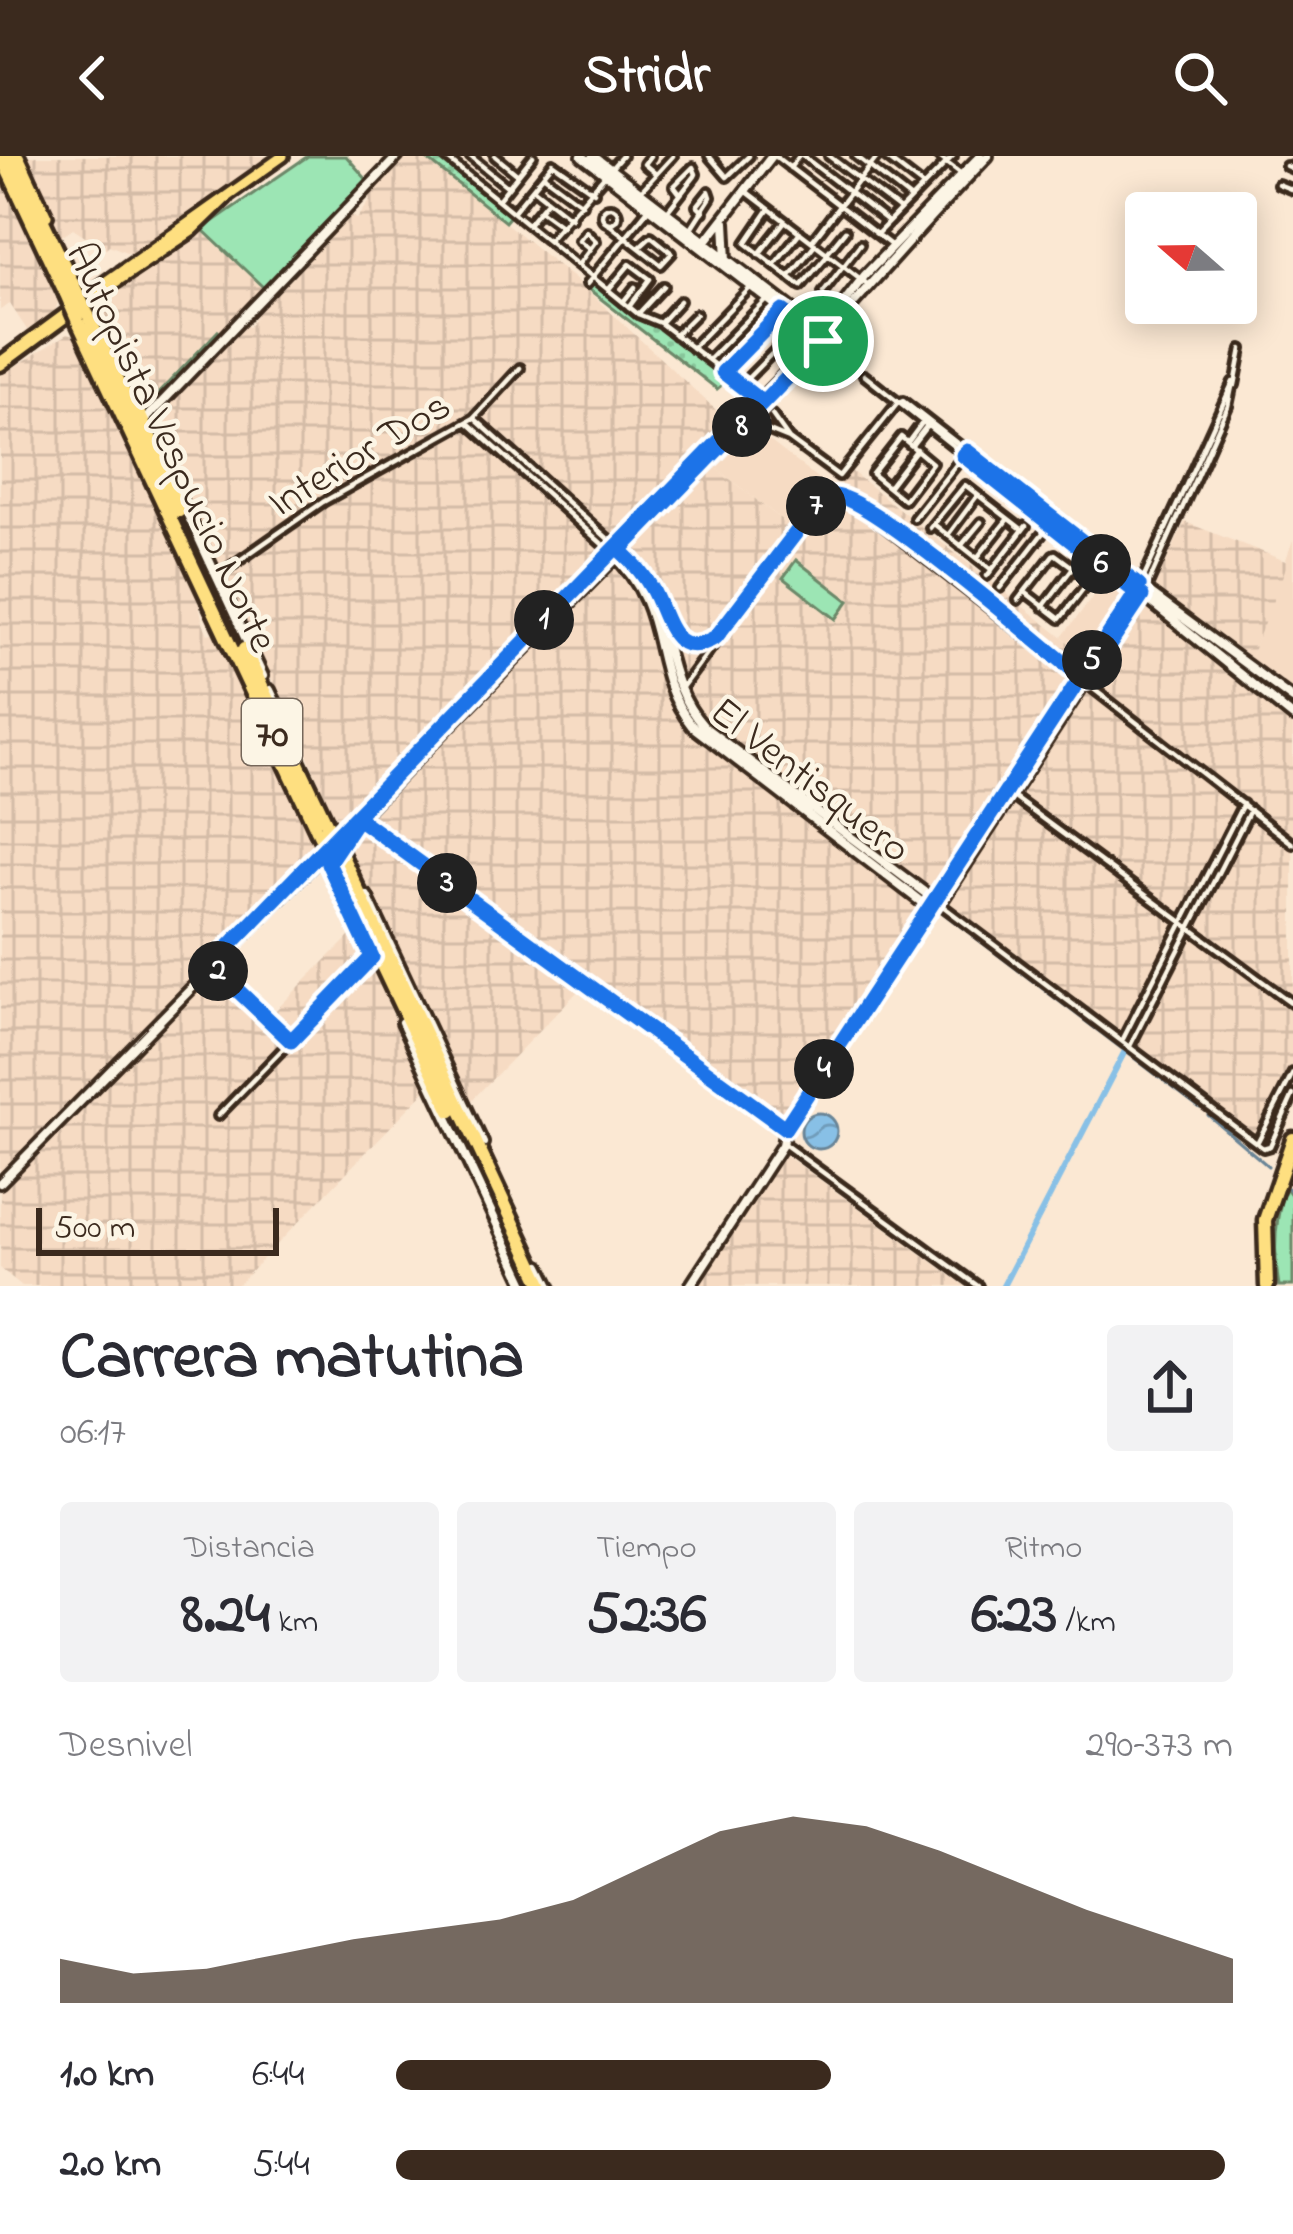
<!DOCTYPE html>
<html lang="es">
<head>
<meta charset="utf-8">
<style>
	body { margin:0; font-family:"Indie Flower",sans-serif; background:#f2f2f3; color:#2b2b33; height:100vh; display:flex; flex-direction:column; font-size:45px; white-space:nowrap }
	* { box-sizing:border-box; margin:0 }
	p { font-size:39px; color:#7c7c81 }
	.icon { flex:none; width:66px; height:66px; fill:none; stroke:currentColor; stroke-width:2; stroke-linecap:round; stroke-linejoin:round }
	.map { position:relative; height:1130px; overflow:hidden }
	.panel { display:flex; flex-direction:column; background:#fff; flex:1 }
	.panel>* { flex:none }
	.needle { width:78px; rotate:290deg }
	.controls { position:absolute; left:1125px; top:36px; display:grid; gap:24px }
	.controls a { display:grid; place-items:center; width:132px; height:132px; border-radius:12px; background:#fff; box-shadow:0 6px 30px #0003; font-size:60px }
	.scale { position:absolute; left:36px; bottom:30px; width:243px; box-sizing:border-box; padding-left:12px; border:6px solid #3b2a1e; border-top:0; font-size:33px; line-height:42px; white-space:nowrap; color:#3b2a1e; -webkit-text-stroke:9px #fcf5e5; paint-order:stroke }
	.pin { position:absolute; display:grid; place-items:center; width:102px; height:102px; color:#fff; margin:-51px; border:6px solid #fff; border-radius:50%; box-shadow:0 3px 12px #0007 }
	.km { position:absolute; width:60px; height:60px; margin:-30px; border-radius:50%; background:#222; color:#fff; font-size:33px; line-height:60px; text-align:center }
	.round { display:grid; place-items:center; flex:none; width:126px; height:126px; border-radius:12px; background:#f2f2f3 }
	.summary { display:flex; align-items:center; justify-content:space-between; height:204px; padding:0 60px }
	h1 { font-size:66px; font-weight:700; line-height:90px }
	.stats { display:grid; grid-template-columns:repeat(3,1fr); gap:18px; height:204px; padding:12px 60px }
	.stats div { display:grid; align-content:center; border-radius:12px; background:#f2f2f3; text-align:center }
	.stats b { font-size:60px; font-weight:700 }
	.stats small { font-size:33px; font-weight:400 }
	.stats p { font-size:33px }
	.chart { height:336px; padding:24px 60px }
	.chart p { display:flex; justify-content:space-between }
	.chart svg { width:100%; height:216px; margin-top:12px; fill:#3b2a1e; opacity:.7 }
	ul { padding:0 60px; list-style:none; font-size:39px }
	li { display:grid; grid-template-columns:192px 144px 1fr; align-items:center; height:90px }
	li i { height:30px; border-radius:15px; background:#3b2a1e }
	header { display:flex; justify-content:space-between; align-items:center; height:156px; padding:0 60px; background:#3b2a1e; color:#fff; font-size:54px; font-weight:700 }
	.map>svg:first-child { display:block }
	.built { fill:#f6dbc3 }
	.industrial { fill:url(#industrial-grid) }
	.grass { fill:#9ce5b4; stroke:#6c8869; stroke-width:3 }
	.forest { fill:url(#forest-firs); stroke:#6c8869; stroke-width:3 }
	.park { fill:url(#park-dots); stroke:#6c8869; stroke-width:3 }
	.water { fill:url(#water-waves); stroke:#698496; stroke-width:3 }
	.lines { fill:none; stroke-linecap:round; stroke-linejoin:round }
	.stream { stroke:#698496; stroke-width:3 }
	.canal { stroke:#88c0e6; stroke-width:6 }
	.street-casing { stroke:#3b2a1e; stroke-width:14 }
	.secondary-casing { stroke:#3b2a1e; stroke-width:16 }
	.primary-casing { stroke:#3b2a1e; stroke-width:18 }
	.highway-casing { stroke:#3b2a1e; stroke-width:21 }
	.street { stroke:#fcf5e5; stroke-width:4.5 }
	.secondary { stroke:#fcf5e5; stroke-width:8 }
	.primary { stroke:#fedf80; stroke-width:9 }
	.highway { stroke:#fedf80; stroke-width:12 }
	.highway-bridge-casing { stroke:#3b2a1e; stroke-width:21; stroke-linecap:butt }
	.highway-bridge { stroke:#fedf80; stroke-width:12 }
	.route-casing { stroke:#fff; stroke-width:24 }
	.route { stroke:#1a73e8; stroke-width:15 }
	.labels { text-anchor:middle; stroke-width:9; stroke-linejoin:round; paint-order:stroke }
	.shield { fill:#fcf5e5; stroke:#75675a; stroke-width:3 }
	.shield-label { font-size:39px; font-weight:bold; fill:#3b2a1e }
	.street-label { font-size:42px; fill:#3b2a1e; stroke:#fcf5e5 }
</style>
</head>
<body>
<header><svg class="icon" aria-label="back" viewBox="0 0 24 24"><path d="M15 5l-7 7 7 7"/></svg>Stridr<svg class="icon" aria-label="search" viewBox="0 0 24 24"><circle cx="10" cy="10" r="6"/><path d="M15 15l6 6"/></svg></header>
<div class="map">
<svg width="1293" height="1130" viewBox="0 0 1293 1130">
	<defs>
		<pattern id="industrial-grid" width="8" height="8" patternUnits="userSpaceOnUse" patternTransform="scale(3)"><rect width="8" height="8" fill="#f6dbc3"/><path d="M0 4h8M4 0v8" fill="none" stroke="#d4bca7"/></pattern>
		<pattern id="forest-firs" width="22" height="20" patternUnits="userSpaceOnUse" patternTransform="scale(3)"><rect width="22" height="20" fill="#9ce5b4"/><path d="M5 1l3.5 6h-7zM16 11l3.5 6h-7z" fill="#87c59a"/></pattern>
		<pattern id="park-dots" width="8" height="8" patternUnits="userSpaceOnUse" patternTransform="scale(3)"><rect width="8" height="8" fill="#9ce5b4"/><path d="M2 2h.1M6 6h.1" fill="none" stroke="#87c59a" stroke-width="1.8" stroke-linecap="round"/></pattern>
		<pattern id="water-waves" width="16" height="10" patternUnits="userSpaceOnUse" patternTransform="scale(3)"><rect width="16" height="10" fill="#88c0e6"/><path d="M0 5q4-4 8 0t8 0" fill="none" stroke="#709cba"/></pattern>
	</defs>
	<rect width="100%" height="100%" fill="#fbe8d3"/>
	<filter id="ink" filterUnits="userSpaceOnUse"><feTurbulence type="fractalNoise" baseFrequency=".00833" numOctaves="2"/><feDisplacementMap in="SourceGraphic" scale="24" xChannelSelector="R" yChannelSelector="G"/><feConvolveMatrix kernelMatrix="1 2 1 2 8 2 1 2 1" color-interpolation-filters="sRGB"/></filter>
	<g filter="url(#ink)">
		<path class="built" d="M749 269 825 328 792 372 711 308Z
			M1293 384V535L1250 503Z
			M1111 417 1135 436 1092 504 1062 481Z"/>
		<path class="industrial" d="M23 0H274L131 98 109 89 105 93 73 72 60 81Z
			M402 0H423L576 124 730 267 348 658 333 660 300 581 147 268 242 167 249 171 257 160 253 155 349 58 357 63 371 44 368 39Z
			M0 21 58 145 55 156 27 174 10 148 0 154Z
			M202 73 264 132 144 261 91 146Z
			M67 178 74 180 197 438 203 467 208 478 215 476 317 693 0 1019V220Z
			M711 308 792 372 825 328 838 331 851 315 1091 504 1140 429 1293 537V912L1253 991 938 752 779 978 580 833 469 947 350 695 349 680Z
			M1185 366 1288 406 1250 503 1153 433Z
			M355 775 427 933 237 1130H22L0 1112V1033L62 976 59 973 208 817 271 859Z
			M783 998 798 1008 965 1130H698Z"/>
		<path class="grass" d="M308 0H346L368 25 264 132 202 73Z
			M218 175 221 178 144 261 117 201 124 198 143 243 150 246Z
			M796 404 849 445 836 463 783 422Z"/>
		<path class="forest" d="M1285 1031 1293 1041V1130H1279C1273 1097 1275 1063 1285 1031Z"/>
		<path class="park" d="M423 0H440L511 59 505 66Z
			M593 125 641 164 657 169 754 243 750 247 724 227 717 233 587 132Z"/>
		<path class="water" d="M801 975a18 18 0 1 1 36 0a18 18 0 1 1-36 0Z"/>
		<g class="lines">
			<path class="stream" d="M939 754 1200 952
				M1208 959 1268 1010
				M1288 1032 1293 1038"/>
			<path class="canal" d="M1003 1130 1125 895"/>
			<g class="street-casing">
				<path id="street" d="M444 0 638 158 660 167 759 243
					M470 0 508 31
					M495 0 518 19
					M650 0 644 8 656 18
					M709 0 727 21 749 0
					M775 0 892 90
					M803 0 888 66
					M829 0 900 54
					M856 0 911 43
					M884 0 923 30
					M938 0 960 17
					M1286 10 1293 13
					M790 12 799 0
					M543 19 582 48
					M1278 28 1293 34
					M533 32 571 62
					M640 36 673 0
					M747 36 866 127
					M498 44 533 0
					M602 59a8 8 0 1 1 16 0a8 8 0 1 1-16 0Z
					M769 53 746 87 801 130 828 98
					M540 54 562 70
					M513 56 553 7 594 36
					M666 57 695 20 696 18 693 11 674 30 680 38
					M528 68 547 45
					M610 69 660 108 661 109 672 97 651 80 639 91
					M691 72 711 41 709 35 697 50 703 56
					M877 78 953 0
					M548 84 622 0
					M812 85 878 0
					M827 97 845 75
					M759 98 785 65
					M578 109 596 85 586 75 579 84 590 93
					M774 109 800 76
					M789 121 815 88
					M587 128 650 51
					M608 134 630 108 650 123 629 151
					M823 136 860 88
					M623 146 635 131
					M638 158 664 130
					M660 167 680 145
					M675 179 696 158
					M692 192 751 131
					M708 204 767 144
					M723 216 782 156
					M864 219 1134 434
					M742 228 801 168
					M1235 229 1242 193
					M897 248 903 245 1140 430 1233 226 1228 250 1146 433
					M772 259 789 283
					M474 262 616 390
					M467 266 610 395
					M762 272 789 283 839 320 897 248
					M901 281 932 307 904 344 872 318Z
					M908 286 922 267
					M912 289 926 271
					M888 331 917 293
					M914 362 963 300
					M935 369 992 414
					M930 372 965 329 1023 374
					M948 379 977 340
					M961 390 981 366
					M977 402 1007 364
					M217 420 323 346 474 262 520 212
					M987 420 1026 370
					M1000 432 1050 368
					M1018 444 1053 399 1055 398 1090 424 1060 463 1025 436
					M1043 451 1074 410
					M665 472 687 489 716 481
					M680 534 814 353 829 341 845 340 1293 688
					M1013 641 1293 848
					M358 662 785 972
					M940 748 1263 992 1270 990 1293 939
					M213 810 291 885
					M1123 883 1243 648
					M1130 890 1250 654
					M218 960 372 801
					M1257 987 1293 917
					M784 988 978 1130"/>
			</g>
			<g class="secondary-casing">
				<path id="secondary" d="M582 0 821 184
					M593 0 825 178
					M725 66 727 104
					M702 90 772 0
					M144 265 398 0
					M161 301 263 520
					M616 390C680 450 653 513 704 571L940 748 1142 439 1293 561
					M612 397C673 456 646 512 692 570L929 752
					M270 534 297 591
					M312 703 803 199 865 119 980 0
					M367 740 483 987
					M402 866 526 1130
					M0 1027 715 300C808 202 894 98 988 0
					M540 1110 550 1130
					M690 1130 782 989 785 972 1140 430 1293 543"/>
			</g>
			<g class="primary-casing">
				<path id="primary" d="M19 0 47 60
					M101 136 192 75 226 42
					M77 146 283 0
					M134 244 161 301"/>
			</g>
			<g class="highway-casing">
				<path id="highway" d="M1 0 66 138
					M12 0 75 132
					M88 159 179 355
					M78 166 317 674
					M0 208 69 157
					M244 493 326 666
					M341 698 543 1130
					M333 707 451 955
					M1267 1130 1265 1064 1293 983"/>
			</g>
			<use href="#street" class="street"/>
			<use href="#secondary" class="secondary"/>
			<use href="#primary" class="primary"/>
			<use href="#highway" class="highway"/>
			<g class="highway-bridge-casing">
				<path id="highway-bridge" d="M75 132 88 159
					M66 138 78 166
					M326 666 341 698
					M317 674 333 707"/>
			</g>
			<use href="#highway-bridge" class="highway-bridge"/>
		</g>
	</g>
	<g class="lines" filter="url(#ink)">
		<g class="route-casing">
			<path id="route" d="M823 185 783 155 727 212 723 216 759 244 211 809 291 885 372 801 328 707 358 662 785 972C903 795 1018 617 1134 440L1139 430 967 295 963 299 1132 433 1142 440 1086 524 1078 518C1039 487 871 341 835 340L814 353 716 481C672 507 668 462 652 433 644 418 633 406 620 394L823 185"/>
		</g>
		<use href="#route" class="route"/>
	</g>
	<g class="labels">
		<rect class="shield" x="242" y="543" width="60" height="66" rx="9"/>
		<g class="shield-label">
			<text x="272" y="590">70</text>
		</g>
		<g class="street-label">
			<text transform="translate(174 290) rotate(65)" y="15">Autopista Vespucio Norte</text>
			<text transform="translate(358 296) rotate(-31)" y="15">Interior Dos</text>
			<text transform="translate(812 622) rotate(38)" y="15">El Ventisquero</text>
		</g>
	</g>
</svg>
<div class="controls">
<a><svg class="needle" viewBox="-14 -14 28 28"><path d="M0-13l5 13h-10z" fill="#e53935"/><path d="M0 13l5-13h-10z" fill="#7c7c81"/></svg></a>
</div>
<div class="scale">500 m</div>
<div class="pin" style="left:823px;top:185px;background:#1e9e55"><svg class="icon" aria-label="arrive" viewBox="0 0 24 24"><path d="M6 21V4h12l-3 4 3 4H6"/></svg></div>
<b class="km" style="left:544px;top:464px">1</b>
<b class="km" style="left:218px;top:815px">2</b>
<b class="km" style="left:447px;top:727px">3</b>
<b class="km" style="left:824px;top:913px">4</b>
<b class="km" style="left:1092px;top:504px">5</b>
<b class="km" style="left:1101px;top:408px">6</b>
<b class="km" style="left:816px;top:350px">7</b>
<b class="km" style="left:742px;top:271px">8</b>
</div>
<section class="panel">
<div class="summary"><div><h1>Carrera matutina</h1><p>06:17</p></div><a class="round"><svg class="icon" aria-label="share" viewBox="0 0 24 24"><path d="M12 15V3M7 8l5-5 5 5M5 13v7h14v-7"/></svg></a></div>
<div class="stats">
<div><p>Distancia</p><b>8.24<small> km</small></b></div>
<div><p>Tiempo</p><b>52:36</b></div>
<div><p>Ritmo</p><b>6:23<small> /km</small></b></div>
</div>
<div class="chart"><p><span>Desnivel</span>290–373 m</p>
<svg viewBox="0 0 160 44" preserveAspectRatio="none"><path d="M0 44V35L10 38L20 37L30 34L40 31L50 29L60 27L70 23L80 16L90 9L100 6L110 8L120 13L130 19L140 25L150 30L160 35V44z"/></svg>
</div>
<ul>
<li><b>1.0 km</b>6:44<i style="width:52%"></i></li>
<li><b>2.0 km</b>5:44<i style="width:99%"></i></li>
</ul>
</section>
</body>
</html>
